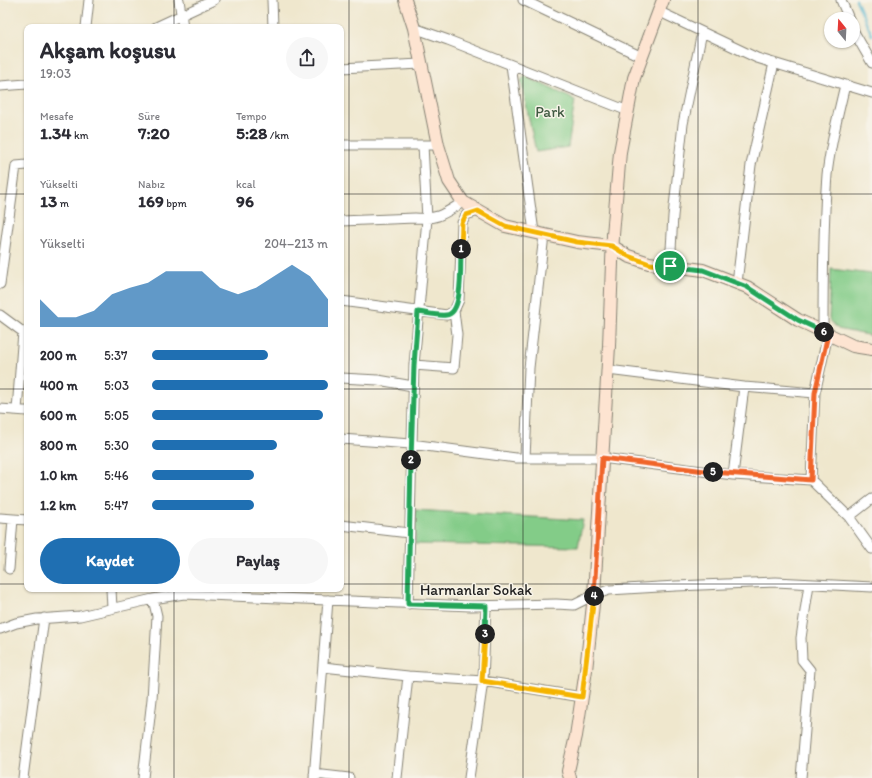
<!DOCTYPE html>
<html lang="tr">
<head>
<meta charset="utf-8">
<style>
	body { margin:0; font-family:Itim,sans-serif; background:#f7f7f7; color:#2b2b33; height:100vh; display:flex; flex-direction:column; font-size:15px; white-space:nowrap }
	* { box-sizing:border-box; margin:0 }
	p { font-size:13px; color:#7c7c81 }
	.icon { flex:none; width:22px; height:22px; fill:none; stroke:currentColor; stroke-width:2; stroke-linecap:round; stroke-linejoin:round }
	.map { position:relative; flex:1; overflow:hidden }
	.sheet { position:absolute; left:24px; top:24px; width:320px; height:568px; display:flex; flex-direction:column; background:#fff; border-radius:8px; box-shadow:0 1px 3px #0004 }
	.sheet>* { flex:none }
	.needle { width:26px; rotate:342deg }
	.controls { position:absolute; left:824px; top:12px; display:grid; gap:8px }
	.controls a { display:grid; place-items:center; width:36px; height:36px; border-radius:50%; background:#fff; box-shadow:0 1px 3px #0004; font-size:20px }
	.pin { position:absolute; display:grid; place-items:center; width:34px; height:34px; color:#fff; margin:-17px; border:2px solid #fff; border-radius:50%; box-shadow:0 1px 4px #0007 }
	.km { position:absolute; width:20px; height:20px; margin:-10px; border-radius:50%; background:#222; color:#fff; font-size:11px; line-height:20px; text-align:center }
	.round { display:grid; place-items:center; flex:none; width:42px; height:42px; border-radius:21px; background:#f7f7f7 }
	.head { display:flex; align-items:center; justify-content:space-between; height:68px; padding:0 16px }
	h1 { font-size:22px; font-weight:800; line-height:30px }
	.figures { display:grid; grid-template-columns:repeat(3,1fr); gap:6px; height:68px; padding:4px 16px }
	.figures div { display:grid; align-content:center }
	.figures b { font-size:17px; font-weight:800 }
	.figures small { font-size:11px; font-weight:400 }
	.figures p { font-size:11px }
	.chart { height:112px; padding:8px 16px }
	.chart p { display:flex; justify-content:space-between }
	.chart svg { width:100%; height:72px; margin-top:4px; fill:#1f6fb2; opacity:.7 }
	.cta { display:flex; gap:8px; margin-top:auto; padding:8px 16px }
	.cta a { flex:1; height:46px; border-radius:24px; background:#1f6fb2; color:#fff; font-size:16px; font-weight:800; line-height:46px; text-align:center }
	.cta a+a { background:#f7f7f7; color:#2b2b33 }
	ul { padding:0 16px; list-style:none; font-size:13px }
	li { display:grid; grid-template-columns:64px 48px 1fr; align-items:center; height:30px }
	li i { height:10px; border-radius:5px; background:#1f6fb2 }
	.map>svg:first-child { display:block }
	.green { fill:#83cc88; stroke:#507452 }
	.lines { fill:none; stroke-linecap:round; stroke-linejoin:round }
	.stream { stroke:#4cb0cb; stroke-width:2.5 }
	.street-casing { stroke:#868274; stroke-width:11 }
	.secondary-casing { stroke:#868274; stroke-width:14 }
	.street { stroke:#fff; stroke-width:9 }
	.secondary { stroke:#fde4d1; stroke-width:12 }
	.split-1-casing { stroke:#fff; stroke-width:8 }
	.split-2-casing { stroke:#fff; stroke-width:8 }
	.split-3-casing { stroke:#fff; stroke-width:8 }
	.split-4-casing { stroke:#fff; stroke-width:8 }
	.split-5-casing { stroke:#fff; stroke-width:8 }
	.split-6-casing { stroke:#fff; stroke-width:8 }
	.split-7-casing { stroke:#fff; stroke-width:8 }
	.split-1 { stroke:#f5b400; stroke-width:5 }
	.split-2 { stroke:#22a559; stroke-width:5 }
	.split-3 { stroke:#22a559; stroke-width:5 }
	.split-4 { stroke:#f5b400; stroke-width:5 }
	.split-5 { stroke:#f0652b; stroke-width:5 }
	.split-6 { stroke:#f0652b; stroke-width:5 }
	.split-7 { stroke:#22a559; stroke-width:5 }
	.grid { fill:none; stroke:#1c1c1c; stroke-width:1; stroke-opacity:0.55 }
	.labels { text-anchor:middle; stroke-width:3; stroke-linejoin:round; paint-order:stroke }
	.park-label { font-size:15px; fill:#405a42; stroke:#f7f3e8 }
	.street-label { font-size:15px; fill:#1c1c1c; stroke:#f7f3e8 }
</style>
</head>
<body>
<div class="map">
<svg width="872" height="778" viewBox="0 0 872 778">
	<rect width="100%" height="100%" fill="#f7f3e8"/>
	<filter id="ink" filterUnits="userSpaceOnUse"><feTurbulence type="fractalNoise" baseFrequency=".025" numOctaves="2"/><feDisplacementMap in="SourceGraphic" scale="8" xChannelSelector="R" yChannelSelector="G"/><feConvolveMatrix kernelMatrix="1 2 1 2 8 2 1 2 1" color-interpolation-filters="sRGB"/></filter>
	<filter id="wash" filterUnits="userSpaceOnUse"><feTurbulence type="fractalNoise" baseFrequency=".012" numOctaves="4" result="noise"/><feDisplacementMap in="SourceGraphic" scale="16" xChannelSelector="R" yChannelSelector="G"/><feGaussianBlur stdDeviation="0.9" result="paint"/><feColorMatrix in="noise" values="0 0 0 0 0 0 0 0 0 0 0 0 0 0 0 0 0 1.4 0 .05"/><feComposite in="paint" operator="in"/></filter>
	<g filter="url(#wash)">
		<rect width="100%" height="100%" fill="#efe7cd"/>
		<path class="green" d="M525 76 575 100 568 147 536 152 521 81Z
			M831 269 872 274V336L838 329 829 319Z
			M415 510 583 520 578 547 415 544Z"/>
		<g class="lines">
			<path class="stream" d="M856 0 872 35"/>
		</g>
	</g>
	<g filter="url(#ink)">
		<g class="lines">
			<g class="street-casing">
				<path id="street" d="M179 0 183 27
					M272 0 273 27
					M523 0 642 57
					M841 0 849 19
					M660 12 757 58 872 93
					M86 27 89 0
					M156 27 214 0
					M414 28 448 40 628 111
					M853 30 872 63
					M511 65 534 232
					M341 68 421 64
					M0 86 27 84
					M341 145H438
					M341 221 415 218C438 220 445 213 463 202
					M670 266 673 216 683 124 702 32
					M737 283 751 165 774 63
					M0 284 16 166 27 165
					M341 301 447 315 454 311 459 300 462 223 466 215 478 211
					M0 315 23 332 17 410
					M823 332C823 280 823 227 827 175 830 145 838 115 845 85
					M414 365 454 368 457 335 454 311
					M608 370 744 387 815 393
					M341 378 378 380 413 386
					M0 409 27 411
					M341 439 411 444 516 458H602L733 475 811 480 849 517 872 549
					M525 458 529 368 544 235
					M733 475 744 387
					M811 480 815 393 828 334
					M849 517 872 499
					M0 518 27 520
					M341 525 409 533
					M9 569 13 519
					M111 589 112 608
					M408 604 414 365 427 219 423 145
					M0 629 16 623 37 619 80 616 153 599 184 594 471 606 556 604 574 605 594 595 609 590 676 586 776 582 872 587
					M323 667 408 676 483 681 582 697
					M314 774 349 778
					M23 778 44 618
					M143 778 152 699 157 616 153 599
					M314 778 328 600
					M397 778 408 676
					M469 778 483 681 486 606
					M801 778 810 670 802 660 801 638 809 584"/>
			</g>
			<g class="secondary-casing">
				<path id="secondary" d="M405 0 414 28 438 145 449 181 463 202 505 226 577 242 612 246 628 256 649 263 703 270 747 287 798 320 828 334 853 346 872 349
					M570 778 568 771 576 736 586 670 594 595 609 346 613 235 620 152 634 78 663 0"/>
			</g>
			<use href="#street" class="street"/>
			<use href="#secondary" class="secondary"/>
		</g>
	</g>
	<g class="lines" filter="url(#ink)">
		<g class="split-1-casing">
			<path id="split-1" d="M461 249 462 223 466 215 478 211 505 226 577 242 612 246 628 256 650 264 670 266"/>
		</g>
		<g class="split-2-casing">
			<path id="split-2" d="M411 460 414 365 418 312C427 313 437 316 446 315 464 314 460 262 461 249"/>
		</g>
		<g class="split-3-casing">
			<path id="split-3" d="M411 460 408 604 486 606 485 634"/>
		</g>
		<g class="split-4-casing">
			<path id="split-4" d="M485 634 482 681 582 697 594 596"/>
		</g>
		<g class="split-5-casing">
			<path id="split-5" d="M594 596 602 458 713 472"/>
		</g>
		<g class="split-6-casing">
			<path id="split-6" d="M713 472 811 480 815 393 828 334 824 332"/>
		</g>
		<g class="split-7-casing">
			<path id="split-7" d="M670 266 703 270 747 287 798 320 824 332"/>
		</g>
		<use href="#split-1" class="split-1"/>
		<use href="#split-2" class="split-2"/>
		<use href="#split-3" class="split-3"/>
		<use href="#split-4" class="split-4"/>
		<use href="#split-5" class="split-5"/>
		<use href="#split-6" class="split-6"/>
		<use href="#split-7" class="split-7"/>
	</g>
	<path class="grid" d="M174 0V27M349 0V778M523 0V778M698 0V778M0 194H27M341 194H872M0 389H27M341 389H872M0 584H27M341 584H872M174 589V778"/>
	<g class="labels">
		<g class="park-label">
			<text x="550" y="117">Park</text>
		</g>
		<g class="street-label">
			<text x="476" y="595">Harmanlar Sokak</text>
		</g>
	</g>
</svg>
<div class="controls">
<a><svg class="needle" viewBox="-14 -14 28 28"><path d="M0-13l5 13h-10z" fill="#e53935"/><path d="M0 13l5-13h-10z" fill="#7c7c81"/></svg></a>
</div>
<div class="pin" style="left:670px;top:266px;background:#1e9e55"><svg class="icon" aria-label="arrive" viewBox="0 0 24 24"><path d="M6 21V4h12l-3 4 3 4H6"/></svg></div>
<b class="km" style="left:461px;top:249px">1</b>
<b class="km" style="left:411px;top:460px">2</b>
<b class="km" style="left:485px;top:634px">3</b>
<b class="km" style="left:594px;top:596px">4</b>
<b class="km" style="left:713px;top:472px">5</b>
<b class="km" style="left:824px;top:332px">6</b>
<section class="sheet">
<div class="head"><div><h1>Akşam koşusu</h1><p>19:03</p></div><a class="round"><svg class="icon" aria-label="share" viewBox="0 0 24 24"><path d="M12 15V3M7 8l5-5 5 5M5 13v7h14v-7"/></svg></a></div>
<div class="figures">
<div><p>Mesafe</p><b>1.34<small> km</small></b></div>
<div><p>Süre</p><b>7:20</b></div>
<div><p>Tempo</p><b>5:28<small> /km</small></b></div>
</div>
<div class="figures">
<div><p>Yükselti</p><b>13<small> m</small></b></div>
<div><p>Nabız</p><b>169<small> bpm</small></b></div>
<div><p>kcal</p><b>96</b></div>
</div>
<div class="chart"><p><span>Yükselti</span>204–213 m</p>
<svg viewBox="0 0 160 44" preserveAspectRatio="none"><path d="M0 44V27L10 38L20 38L30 34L40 24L50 20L60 17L70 10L80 10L90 10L100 20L110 24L120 20L130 13L140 6L150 13L160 27V44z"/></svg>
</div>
<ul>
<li><b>200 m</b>5:37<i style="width:66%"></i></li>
<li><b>400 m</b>5:03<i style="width:100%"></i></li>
<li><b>600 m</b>5:05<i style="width:97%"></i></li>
<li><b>800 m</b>5:30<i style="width:71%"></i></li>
<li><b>1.0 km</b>5:46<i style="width:58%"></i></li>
<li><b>1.2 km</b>5:47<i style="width:58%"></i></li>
</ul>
<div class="cta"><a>Kaydet</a><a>Paylaş</a></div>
</section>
</div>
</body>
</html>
